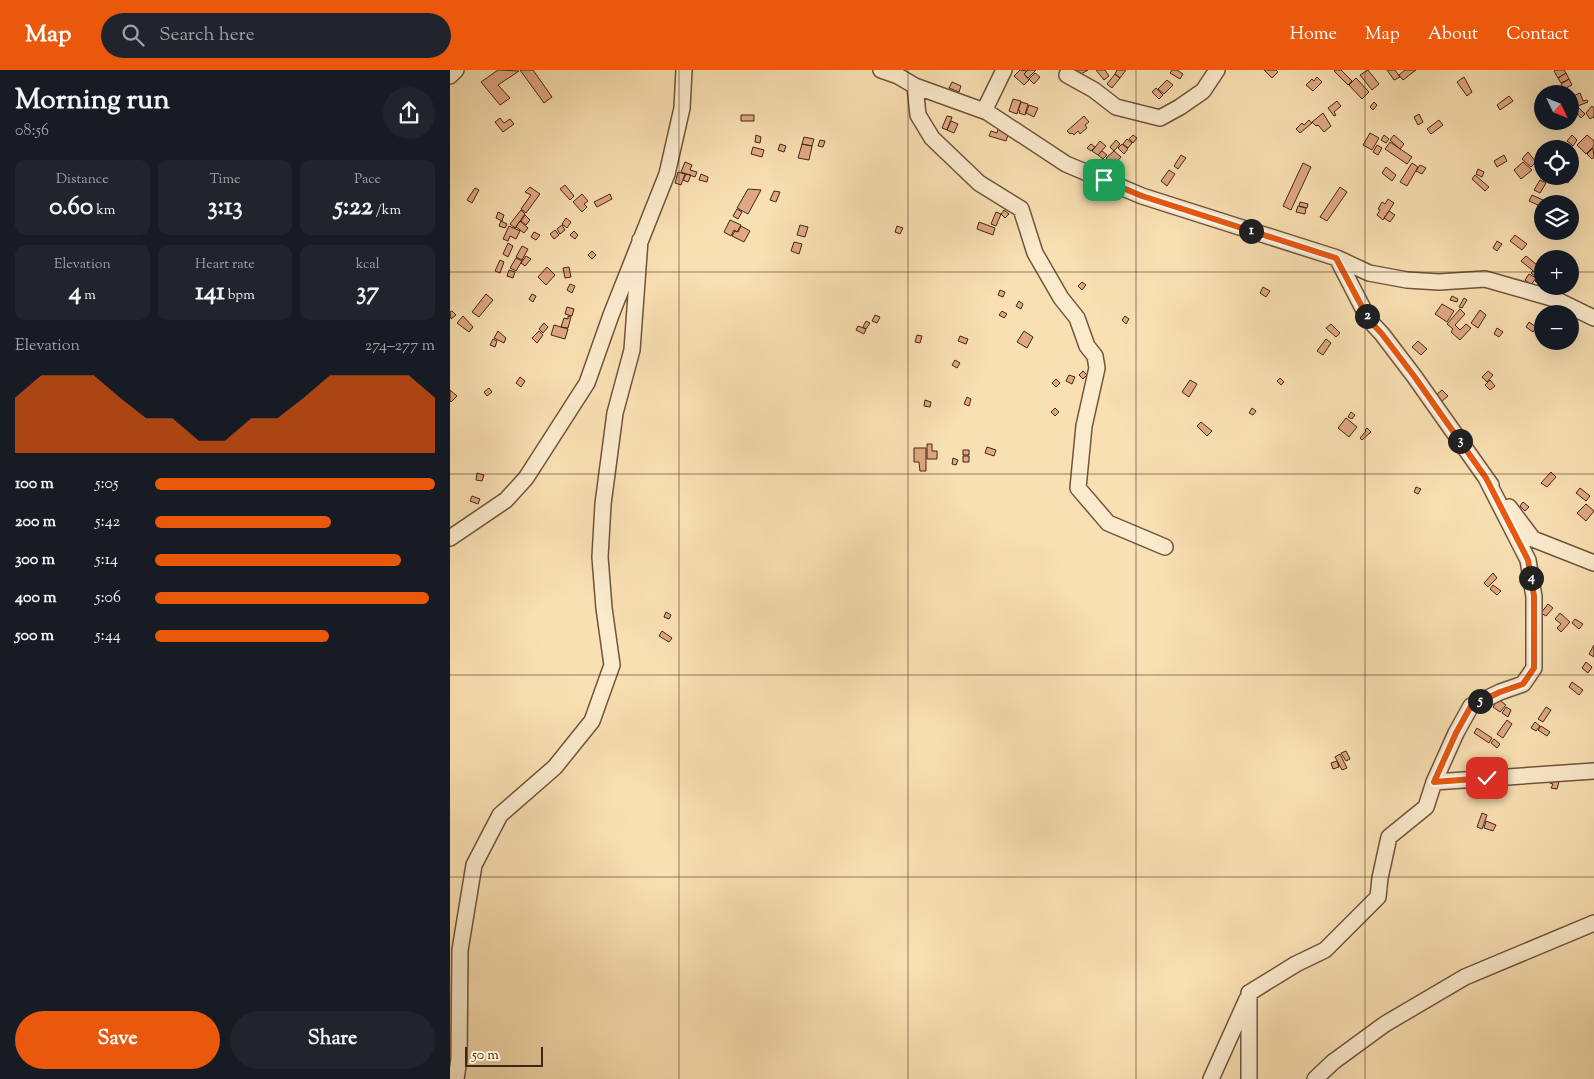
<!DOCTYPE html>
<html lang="en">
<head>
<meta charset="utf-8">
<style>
	body { margin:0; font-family:"Sorts Mill Goudy",serif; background:#20242c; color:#f1f3f6; height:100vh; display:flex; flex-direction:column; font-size:19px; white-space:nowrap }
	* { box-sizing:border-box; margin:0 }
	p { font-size:16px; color:#9ea1a6 }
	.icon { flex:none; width:28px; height:28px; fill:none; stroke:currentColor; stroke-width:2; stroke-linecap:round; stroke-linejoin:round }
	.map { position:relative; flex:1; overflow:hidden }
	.drawer { display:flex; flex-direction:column; background:#171b24; width:450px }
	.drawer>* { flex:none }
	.needle { width:32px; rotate:133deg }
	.controls { position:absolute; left:1084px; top:15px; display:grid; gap:10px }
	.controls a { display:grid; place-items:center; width:45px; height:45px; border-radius:50%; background:#171b24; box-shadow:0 5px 20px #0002; font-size:25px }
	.scale { position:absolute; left:15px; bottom:12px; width:78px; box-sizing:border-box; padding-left:5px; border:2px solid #432515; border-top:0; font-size:14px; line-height:18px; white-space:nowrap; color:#432515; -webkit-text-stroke:4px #fbebcd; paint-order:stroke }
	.pin { position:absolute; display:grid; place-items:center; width:42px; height:42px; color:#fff; margin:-21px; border-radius:10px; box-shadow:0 2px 8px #0006 }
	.km { position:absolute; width:25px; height:25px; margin:-12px; border-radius:50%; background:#222; color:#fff; font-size:14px; line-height:25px; text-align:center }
	.round { display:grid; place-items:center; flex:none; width:52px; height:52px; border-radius:26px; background:#20242c }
	.head { display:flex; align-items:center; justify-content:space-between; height:85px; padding:0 15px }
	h1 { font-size:28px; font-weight:800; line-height:38px }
	.stats { display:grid; grid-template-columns:repeat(3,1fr); gap:8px; height:85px; padding:5px 15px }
	.stats div { display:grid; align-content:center; border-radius:10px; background:#20242c; text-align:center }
	.stats b { font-size:25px; font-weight:800 }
	.stats small { font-size:14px; font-weight:400 }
	.stats p { font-size:14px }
	.chart { height:140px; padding:10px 15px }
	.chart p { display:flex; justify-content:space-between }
	.chart svg { width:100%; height:90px; margin-top:5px; fill:#ea580c; opacity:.7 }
	.action { display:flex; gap:10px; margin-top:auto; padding:10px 15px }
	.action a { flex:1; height:58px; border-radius:30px; background:#ea580c; color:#fff; font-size:20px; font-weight:800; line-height:58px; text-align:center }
	.action a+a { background:#20242c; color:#f1f3f6 }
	ul { padding:0 15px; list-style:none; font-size:16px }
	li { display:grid; grid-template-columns:80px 60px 1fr; align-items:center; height:38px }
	li i { height:12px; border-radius:6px; background:#ea580c }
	header { display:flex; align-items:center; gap:30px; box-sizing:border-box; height:70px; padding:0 25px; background:#ea580c; color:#fff }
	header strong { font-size:24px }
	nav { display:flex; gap:28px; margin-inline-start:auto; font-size:18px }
	.search { width:350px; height:45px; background:#20242c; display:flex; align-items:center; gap:12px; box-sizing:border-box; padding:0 18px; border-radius:28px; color:#9ea1a6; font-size:19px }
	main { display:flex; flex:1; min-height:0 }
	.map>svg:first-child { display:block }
	.building { fill:#e0a884; stroke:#432515 }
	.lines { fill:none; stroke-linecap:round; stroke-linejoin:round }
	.minor-casing { stroke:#70543c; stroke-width:18 }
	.minor { stroke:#fbebcd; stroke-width:15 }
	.route-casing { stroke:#fff; stroke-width:10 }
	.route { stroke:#ea580c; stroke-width:6 }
	.grid { fill:none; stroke:#432515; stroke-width:1; stroke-opacity:0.55 }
</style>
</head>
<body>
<header>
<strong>Map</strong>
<div class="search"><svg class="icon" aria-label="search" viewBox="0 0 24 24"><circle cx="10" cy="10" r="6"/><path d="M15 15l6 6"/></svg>Search here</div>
<nav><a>Home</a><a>Map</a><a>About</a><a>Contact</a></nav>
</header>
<main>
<section class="drawer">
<div class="head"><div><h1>Morning run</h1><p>08:56</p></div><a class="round"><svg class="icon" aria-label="share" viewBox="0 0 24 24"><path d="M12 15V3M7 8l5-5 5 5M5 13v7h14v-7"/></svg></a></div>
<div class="stats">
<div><p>Distance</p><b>0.60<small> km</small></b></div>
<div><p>Time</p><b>3:13</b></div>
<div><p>Pace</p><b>5:22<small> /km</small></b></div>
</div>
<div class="stats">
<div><p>Elevation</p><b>4<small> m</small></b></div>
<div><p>Heart rate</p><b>141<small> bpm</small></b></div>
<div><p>kcal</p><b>37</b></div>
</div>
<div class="chart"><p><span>Elevation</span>274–277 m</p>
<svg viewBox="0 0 160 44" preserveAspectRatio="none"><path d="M0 44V17L10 6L20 6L30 6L40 17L50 27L60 27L70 38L80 38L90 27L100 27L110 17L120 6L130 6L140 6L150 6L160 17V44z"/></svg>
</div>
<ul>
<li><b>100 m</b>5:05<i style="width:100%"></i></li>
<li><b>200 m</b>5:42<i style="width:63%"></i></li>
<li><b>300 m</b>5:14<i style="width:88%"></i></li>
<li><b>400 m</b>5:06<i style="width:98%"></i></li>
<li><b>500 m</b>5:44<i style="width:62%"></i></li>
</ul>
<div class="action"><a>Save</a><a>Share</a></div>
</section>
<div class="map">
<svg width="1144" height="1009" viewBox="0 0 1144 1009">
	<rect width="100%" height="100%" fill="#f9e0b2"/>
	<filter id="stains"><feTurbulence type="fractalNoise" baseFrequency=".004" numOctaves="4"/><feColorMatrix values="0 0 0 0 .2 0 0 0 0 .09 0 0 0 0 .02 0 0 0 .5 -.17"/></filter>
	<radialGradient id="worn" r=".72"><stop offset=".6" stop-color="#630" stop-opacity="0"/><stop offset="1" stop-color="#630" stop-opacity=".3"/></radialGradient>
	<path class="building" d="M48 0 69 1 48 15 60 28 50 35 31 12Z
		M70 0H83L102 27 94 33Z
		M570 0 577 1 574 4 579 10 574 15 564 6Z
		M578 0H586L578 8 574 4Z
		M626 0H638L629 5Z
		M646 0H655L659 6 654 10Z
		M667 0H676L670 8 665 4Z
		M722 0H727L733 4 730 9 720 3Z
		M814 0H826L828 2 822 8Z
		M885 0H891L902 11 898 15 884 1Z
		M918 0 929 14 922 20 910 5Z
		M937 0H945L950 7 944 10Z
		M955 0H966L953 10 949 5Z
		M1106 0H1114L1116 3 1108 8 1104 1Z
		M585 3 590 7 584 14 579 9Z
		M1116 3 1119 9 1111 13 1108 8Z
		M665 4 670 8 662 18 657 14Z
		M867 7 872 12 863 21 856 15 862 9 864 11Z
		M1014 7 1022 22 1017 26 1007 12Z
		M906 8 919 22 912 29 899 15Z
		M1119 9 1122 15 1114 19 1111 14Z
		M717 10 723 15 714 24 708 19Z
		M502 12 511 16 509 22 499 18Z
		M706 18 713 25 709 29 702 22Z
		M1130 23 1133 31 1137 30 1138 32 1125 37 1121 27Z
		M1059 26 1063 31 1050 40 1047 35Z
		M563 29 571 31 567 44 559 41Z
		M887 31 891 36 884 42 886 45 884 46 878 38Z
		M571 32 578 34 575 45 569 43 570 41 568 40Z
		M924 32 927 35 923 40 920 37Z
		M579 35 588 38 584 47 576 43Z
		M1142 36 1144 38V48L1143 47 1140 49 1136 43Z
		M1128 37 1135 44 1131 48 1125 40Z
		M873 43 881 56 874 62 868 55 866 56 862 52Z
		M969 44 973 52 968 55 964 47Z
		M291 45H304V51H291Z
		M497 46 502 47 497 60 492 58Z
		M634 46 639 52 635 55 637 58 630 64 628 61 624 65 622 63 620 64 617 61Z
		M50 48 54 53 60 49 64 54 53 62 45 52Z
		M859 50 862 53 850 63 846 59 852 53 854 55Z
		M989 50 993 55 981 64 977 59Z
		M501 51 508 54 504 63 497 60Z
		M548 59 559 62 556 71 539 66 541 61 547 63Z
		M920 63 929 68 922 80 913 75Z
		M306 65 311 67 310 73 305 72Z
		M683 65 687 68 683 73 679 69Z
		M934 65 939 69 936 73 931 70Z
		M944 65 954 74 950 79 940 70Z
		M1122 65 1127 70 1123 76 1117 71Z
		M1137 65 1144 71V76L1136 84 1127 75Z
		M354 67 364 69 362 76 352 74Z
		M677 69 682 73 678 78 673 74Z
		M370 70 375 71 373 77 368 76Z
		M666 70 670 74 664 81 660 77Z
		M1108 70 1123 79 1120 84V79H1109L1105 75Z
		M650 71 656 76 648 85 642 81Z
		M940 72 962 87 957 94 935 79Z
		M330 74 336 76 334 82 328 80Z
		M352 74 362 76 359 90 348 88Z
		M641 74 645 77 641 81 637 78Z
		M672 74 678 79 674 84 668 78Z
		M927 75 932 78 928 85 923 82Z
		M303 77 314 80 312 87 301 84Z
		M1143 78 1144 87 1142 89 1137 84Z
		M652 81 657 85 653 89 648 85Z
		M664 81 671 87 664 95 656 88Z
		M1078 82 1086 92 1081 97 1072 89Z
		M731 85 736 88 728 99 724 96Z
		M1054 85 1057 91 1047 97 1044 91Z
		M235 92 242 95 240 100 247 102 245 107 231 102Z
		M1073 92 1082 100 1071 109 1064 100Z
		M853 93 861 97 841 140 833 136Z
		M962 93 968 97 957 116 950 112Z
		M970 95 976 98 972 104 966 101Z
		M936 97 946 105 942 111 932 103Z
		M1028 99 1034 102 1032 107 1026 104Z
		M719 100 725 104 717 116 711 111Z
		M228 102 235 104 231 115 225 113Z
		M236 104 241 105 238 112 233 110Z
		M251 104 258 107 257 112 249 110Z
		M1025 105 1039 117 1035 121 1022 109Z
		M1109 106H1119L1121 107 1118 113 1108 109Z
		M1090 110 1096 113 1090 123 1084 120Z
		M115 115 124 126 120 130 110 119Z
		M80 117 90 124 76 143 71 139 81 125 75 122Z
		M890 117 897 122 877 151 870 147Z
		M25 118 29 120 22 133 17 130Z
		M298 119 311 120 298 144 287 138Z
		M324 121 330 122 326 132 320 130Z
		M132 124 138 131 134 134 137 137 132 142 123 132Z
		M160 124 162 129 147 137 144 132Z
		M1082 125 1093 130 1090 136 1079 131Z
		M938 129 944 133 933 150 927 145 930 140 928 139 932 132 935 134Z
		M850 132 858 134 857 138 849 136Z
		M848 136 856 138 855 144 846 142Z
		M287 139 292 142 288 149 283 146Z
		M71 140 75 144 65 158 60 154Z
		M554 140 559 144 555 148 551 144Z
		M939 141 945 145 940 152 934 148Z
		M48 142 54 145 52 151 46 148Z
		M546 142 551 144 546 156 541 154Z
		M75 145 80 150 76 155 71 151Z
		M116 148 121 152 117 158 112 154Z
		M280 150 291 155 287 162 284 160 281 166 274 162Z
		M51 151 57 154 55 158 49 156Z
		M70 151 78 158 74 163 66 157Z
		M529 152 545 158 543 165 527 159Z
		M112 155 115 160 110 164 107 159Z
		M350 155 358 157 355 167 347 165Z
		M59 156 70 161 66 169 60 166 58 171 53 169Z
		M291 156 300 161 294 172 282 166 285 161 288 162Z
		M447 156 453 158 450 164 445 162Z
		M105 160 109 165 104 169 100 164Z
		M124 161 128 165 125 169 120 165Z
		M84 162 90 165 86 170 81 167Z
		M1065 165 1077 174 1072 180 1060 171Z
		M1047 171 1052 174 1047 181 1043 178Z
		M344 172 352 174 349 184 341 181Z
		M58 173 63 176 58 187 53 184Z
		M72 176 78 179 72 190 66 187Z
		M142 181 146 185 142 189 138 185Z
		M76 186 81 189 75 196 71 193Z
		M1076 186 1092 199 1087 204 1071 191Z
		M66 188 72 191 66 201 60 198Z
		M50 190 54 192 50 203 45 201Z
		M97 197 105 205 96 215 88 207Z
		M119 197 121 207 115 208 113 198Z
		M1092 199V210L1089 214 1085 211 1087 208 1081 203 1083 201 1088 205Z
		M59 200 65 202 63 208 57 206Z
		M1079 204 1086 208 1081 215 1075 210Z
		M632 212 636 215 632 220 628 216Z
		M120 214 125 216 122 223 117 220Z
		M813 217 820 221 816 227 810 223Z
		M550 220 555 222 553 227 548 225Z
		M36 224 43 230 29 247 22 242Z
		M82 224 86 226 83 232 79 229Z
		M1002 226 1008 229 1007 232 1000 230Z
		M1014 228 1017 230 1012 238 1009 237Z
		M569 231 573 234 571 239 566 236Z
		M992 234 1004 241 997 252 985 244Z
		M117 237 124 239 122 246 115 244Z
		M1010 239 1015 244 1005 255 1010 260 1016 254 1021 258 1010 270 1001 262 1003 259 997 254Z
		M1030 240 1036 245 1028 258 1021 253Z
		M2 241 6 245 1 249 0 242Z
		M552 241 557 244 554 248 549 245Z
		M425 245 430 247 427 253 422 251Z
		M13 246 23 257 19 262 7 253Z
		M118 246 121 247 118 258 111 257 114 248 118 249Z
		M675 246 679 249 676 254 672 250Z
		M416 251 420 253 416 259 413 257Z
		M1079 252 1086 257 1083 262 1076 257Z
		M94 253 98 257 93 263 89 259Z
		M881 254 890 263 886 267 876 258Z
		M104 255 118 259 115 269 101 265Z
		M408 256 416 259 414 264 406 260Z
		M1047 258 1053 262 1049 267 1044 264Z
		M48 261 56 268 54 273 44 268Z
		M89 261 93 265 87 273 82 268Z
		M574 261 583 267 577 278 567 272Z
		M467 265 472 266 470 273 465 272Z
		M510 266 518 269 516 274 508 271Z
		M43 269 47 271 45 277 40 275Z
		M876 269 881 273 873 285 867 281Z
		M968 271 977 279 971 285 962 277Z
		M505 290 510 293 507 298 502 295Z
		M633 301 637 305 633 309 629 305Z
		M1038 301 1043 305 1037 312 1032 307Z
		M619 305 625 307 622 314 616 311Z
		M70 307 75 311 71 317 66 313Z
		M830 308 834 312 831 315 827 311Z
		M606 309 610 313 606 317 602 313Z
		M740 310 747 314 739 327 732 322Z
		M1040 310 1045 316 1040 320 1035 315Z
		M39 318 42 322 37 326 34 322Z
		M0 320 7 326 1 332 0 331Z
		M992 320 998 326 992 331 986 325Z
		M517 327 521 329 519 336 514 334Z
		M475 330 481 332 480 337 474 336Z
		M605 338 609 342 605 346 601 342Z
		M802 338 806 341 803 345 799 343Z
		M901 342 905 345 902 349 898 347Z
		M896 348 907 357 899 367 888 358Z
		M751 352 762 361 757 366 747 356Z
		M917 358 921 362 912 370 910 368 916 361 915 360Z
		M477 374H482V381H487V389H477Z
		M537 377 546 380 544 386 535 383Z
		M464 378H476V401H470L469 392H464Z
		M513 380H519V385H513Z
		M513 386H519V392H513Z
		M503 388 508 390 506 395 502 394Z
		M1101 402 1106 407 1097 417 1091 413Z
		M27 403 34 405 32 411 26 410Z
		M966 417 971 419 968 424 964 422Z
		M1130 418 1140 426 1136 431 1126 423Z
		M22 426 30 429 28 434 20 431Z
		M1073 432 1079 437 1075 441 1070 436Z
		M1136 434 1144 441 1136 451 1127 443Z
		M1043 503 1047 508 1038 517 1034 513Z
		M1043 515 1051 521 1047 525 1040 519Z
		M1098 534 1103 538 1096 546 1091 543Z
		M216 542 221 545 219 549 214 547Z
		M1110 543 1120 552 1111 562 1107 558 1111 554 1105 549Z
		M1125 549 1133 554 1129 559 1122 553Z
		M212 561 222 568 219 572 209 566Z
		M1144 575V587L1139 584Z
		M1136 592 1142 597 1138 603 1132 598Z
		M1122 612 1133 620 1129 625 1119 617Z
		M1048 629 1056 635 1050 642 1043 637Z
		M1056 637 1061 640 1058 647 1052 643Z
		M1096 637 1101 640 1093 652 1088 649Z
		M1057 650 1062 654 1053 668 1047 664Z
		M1085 652 1090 656 1086 661 1081 658Z
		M1091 656 1100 662 1097 666 1088 660Z
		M1027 658 1042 668 1039 673 1024 663Z
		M1044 669 1050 674 1047 678 1041 673Z
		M896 681 900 689 896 691 891 683Z
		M890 684 897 698 892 700 885 687Z
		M887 691 889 697 883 699 881 693Z
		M1110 708 1107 719 1101 718 1103 714 1097 712Z
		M1032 743 1037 745 1032 759 1027 757Z
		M1036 751 1046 755 1043 761 1034 758Z"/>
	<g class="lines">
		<g class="minor-casing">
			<path id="minor" d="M431 0 448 6 465 16 537 42 616 94 692 126 887 188 919 203 957 210 989 212 1035 209 1105 229 1144 248
				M617 5 644 20 666 37 710 48 730 37 753 21 767 0
				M0 6 6 0
				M465 16 468 45 482 68 529 113 571 139 585 183 611 228 627 248 637 276 645 286 647 298 634 356 628 418 658 453 715 477
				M537 42 535 39 554 0
				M887 188 919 250 932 264 964 306 1041 415
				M1059 437 1083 469 1144 493
				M0 468 56 430 76 408 137 313 161 245 217 104 232 38 234 0
				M984 712 1144 701
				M6 1009 9 989 10 880 24 795 50 745 105 697 142 651 162 595 154 538 150 487 153 434 165 343 182 280 190 170
				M761 1009 797 929
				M799 1009V923L846 894 875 880 928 827 930 808 939 767 976 737 984 712 1006 663 1021 636 1050 622 1073 614 1084 598V527L1078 490 1036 408
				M865 1009 883 992 935 954 1015 907 1144 853"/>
		</g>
		<use href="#minor" class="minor"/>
	</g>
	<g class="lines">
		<g class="route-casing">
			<path id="route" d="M654 110 692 126 886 188 919 250 932 264 964 306 1036 408 1078 490 1084 526V598L1073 614 1050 622 1021 636 1006 663 984 712 1037 708"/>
		</g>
		<use href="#route" class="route"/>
	</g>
	<path class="grid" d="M229 0V1009M458 0V1009M686 0V1009M915 0V1009M0 202H1092M1120 202H1144M0 404H1144M0 605H1144M0 807H1144"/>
	<rect width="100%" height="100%" filter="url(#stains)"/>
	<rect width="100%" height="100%" fill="url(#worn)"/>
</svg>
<div class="controls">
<a><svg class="needle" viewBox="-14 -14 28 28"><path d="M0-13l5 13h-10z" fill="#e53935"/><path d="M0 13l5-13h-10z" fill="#9ea1a6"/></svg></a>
<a><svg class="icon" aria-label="locate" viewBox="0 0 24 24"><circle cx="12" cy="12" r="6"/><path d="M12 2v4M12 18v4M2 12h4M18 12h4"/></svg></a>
<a><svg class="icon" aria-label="layers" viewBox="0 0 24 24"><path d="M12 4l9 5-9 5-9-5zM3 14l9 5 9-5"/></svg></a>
<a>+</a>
<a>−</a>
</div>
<div class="scale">50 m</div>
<div class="pin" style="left:654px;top:110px;background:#1e9e55"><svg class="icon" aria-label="arrive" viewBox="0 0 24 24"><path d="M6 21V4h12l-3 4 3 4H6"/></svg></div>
<div class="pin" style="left:1037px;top:708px;background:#d93025"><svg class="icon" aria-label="check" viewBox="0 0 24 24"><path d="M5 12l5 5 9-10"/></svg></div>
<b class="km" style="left:801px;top:161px">1</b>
<b class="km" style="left:917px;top:246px">2</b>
<b class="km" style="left:1010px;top:371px">3</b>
<b class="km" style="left:1081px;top:508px">4</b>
<b class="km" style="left:1030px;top:631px">5</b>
</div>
</main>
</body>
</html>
